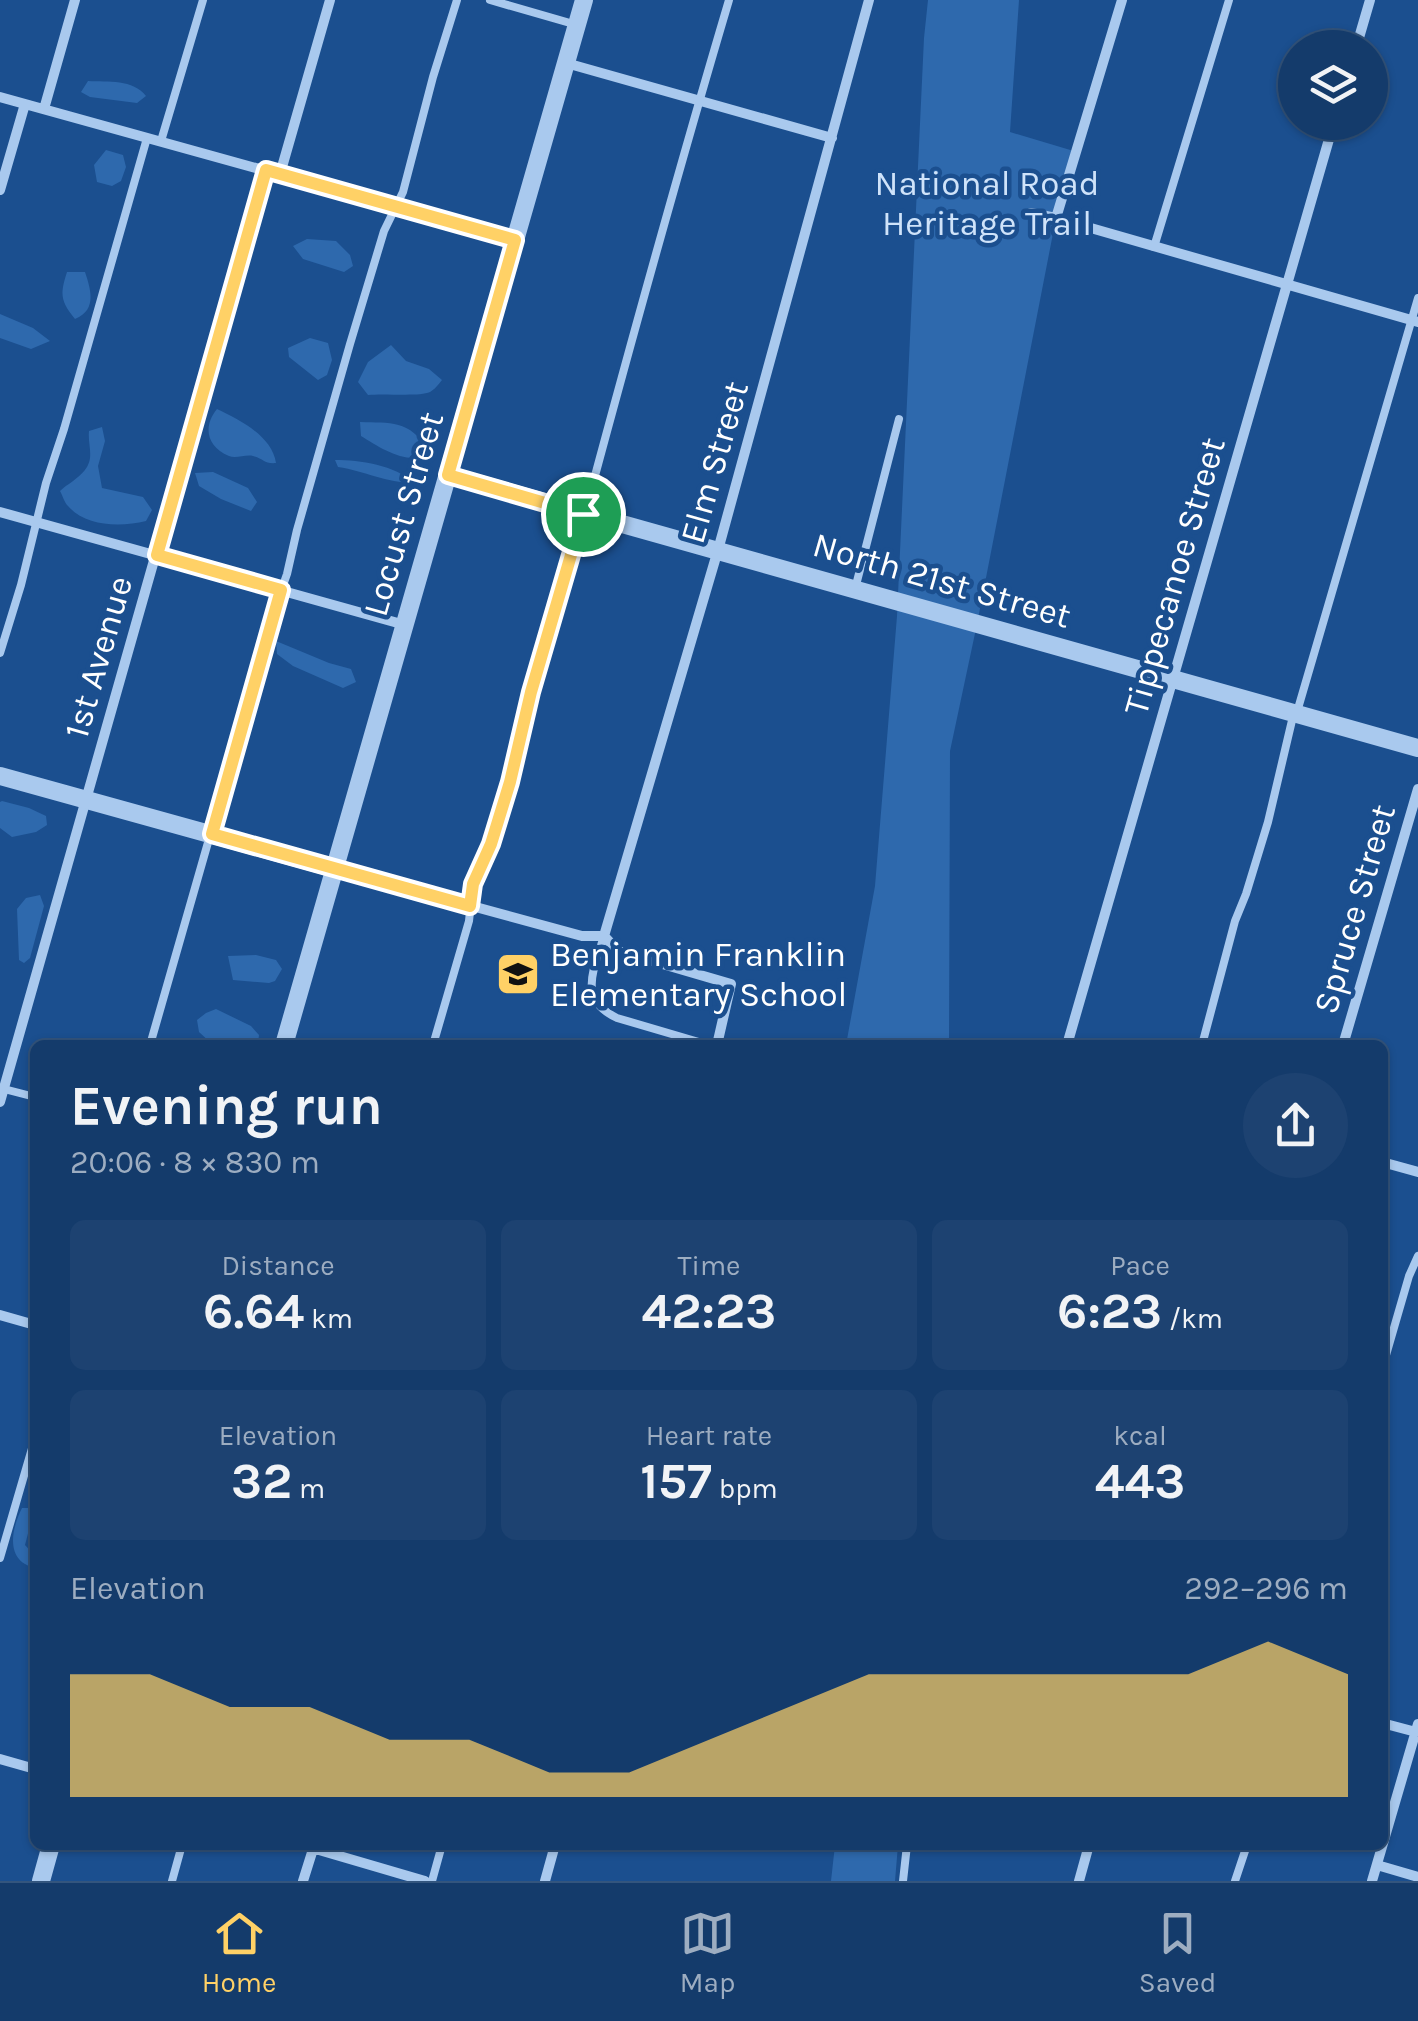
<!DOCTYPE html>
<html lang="en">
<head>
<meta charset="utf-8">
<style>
	body { margin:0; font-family:Karla,sans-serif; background:#1d4271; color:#f1f3f6; height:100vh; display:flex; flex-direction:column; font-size:38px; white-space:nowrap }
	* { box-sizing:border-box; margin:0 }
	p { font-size:32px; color:#9dadc1 }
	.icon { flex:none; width:55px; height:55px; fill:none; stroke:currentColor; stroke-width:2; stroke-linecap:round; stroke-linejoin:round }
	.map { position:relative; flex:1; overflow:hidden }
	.details { position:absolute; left:30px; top:1040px; width:1358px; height:810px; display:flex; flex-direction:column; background:#143b6b; border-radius:15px; box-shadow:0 2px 8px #0004,0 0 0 2px #33557e }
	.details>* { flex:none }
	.fabs { position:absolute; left:1278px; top:30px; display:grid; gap:20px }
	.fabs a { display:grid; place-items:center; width:110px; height:110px; border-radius:50%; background:#143b6b; box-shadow:0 2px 8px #0004,0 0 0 2px #33557e; font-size:50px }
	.pin { position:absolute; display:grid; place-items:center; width:85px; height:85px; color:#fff; margin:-42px; border:5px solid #fff; border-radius:50%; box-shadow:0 2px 10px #0007 }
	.round { display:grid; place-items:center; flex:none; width:105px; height:105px; border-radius:52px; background:#1d4271 }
	.head { display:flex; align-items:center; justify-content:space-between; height:170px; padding:0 40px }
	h1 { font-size:55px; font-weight:700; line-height:75px }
	.stats { display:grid; grid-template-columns:repeat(3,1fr); gap:15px; height:170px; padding:10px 40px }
	.stats div { display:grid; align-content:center; border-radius:15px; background:#1d4271; text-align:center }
	.stats b { font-size:50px; font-weight:700 }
	.stats small { font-size:28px; font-weight:400 }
	.stats p { font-size:28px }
	.chart { height:280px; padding:20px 40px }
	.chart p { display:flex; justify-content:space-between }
	.chart svg { width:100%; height:180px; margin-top:10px; fill:#ffd166; opacity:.7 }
	.tabs { display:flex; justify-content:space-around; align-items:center; height:140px; border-top:2px solid #33557e; background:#143b6b; font-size:28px; color:#9dadc1 }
	.tabs a { display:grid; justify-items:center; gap:5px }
	.tabs .on { color:#ffd166 }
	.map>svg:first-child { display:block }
	.green { fill:#2e69ad }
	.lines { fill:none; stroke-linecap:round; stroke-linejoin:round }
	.service { stroke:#a9c9ee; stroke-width:8 }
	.minor { stroke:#a9c9ee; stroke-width:10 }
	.tertiary { stroke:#a9c9ee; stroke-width:18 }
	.route-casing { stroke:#fff; stroke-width:20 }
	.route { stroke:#ffd166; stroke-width:12 }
	.labels { text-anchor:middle; stroke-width:9; stroke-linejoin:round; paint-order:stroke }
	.park-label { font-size:35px; fill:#cfe3fa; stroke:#1b4f8f }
	.street-label { font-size:35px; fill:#fff; stroke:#1b4f8f }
	.poi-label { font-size:35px; fill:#fff; stroke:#1b4f8f; text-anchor:start }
</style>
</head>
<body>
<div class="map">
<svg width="1418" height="1881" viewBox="0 0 1418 1881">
	<rect width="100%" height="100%" fill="#1b4f8f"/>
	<path class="green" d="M928 0H1019L1010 132 1077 152 1056 218 977 624 950 751 949 1045H846L875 886 897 616 924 38Z
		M88 81C108 82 133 79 146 96L137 103 90 97 81 92Z
		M106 150 123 155 126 167 121 181 112 186 97 182 94 165Z
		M307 239 336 241 350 255 353 266 344 272 303 259 293 246Z
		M67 272H85C91 290 97 310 75 319 60 301 60 294 67 272Z
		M0 314 33 328 50 341 31 349 0 338Z
		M310 338 328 343 332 360 327 375 318 380 289 357 288 348Z
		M391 345 406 361 429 369 442 380C439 384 434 390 430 392 419 397 384 393 368 395L358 382 368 362Z
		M217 409C240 420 272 436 276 463 264 464 264 459 253 456 246 454 236 459 229 456 206 446 203 426 217 409Z
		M360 422C390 423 410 420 427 449L423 457C401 462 379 447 361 436Z
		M102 427 105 441 98 466 102 488 143 497 152 510 146 521C121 527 86 527 68 506 64 502 63 496 60 491 71 481 88 474 90 458 91 449 88 441 89 431Z
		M335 460C360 460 395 465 414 483 386 483 365 471 338 467Z
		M213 472 248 488 257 502 251 511 221 499 199 486 195 473Z
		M276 641 329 663 351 669 356 682 343 688 293 666 277 654Z
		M2 801 29 808 46 816 47 825 36 832 12 837 0 828V802Z
		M40 895 44 906 30 958 24 963 19 960 17 909 26 898Z
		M256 955 276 960 282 969 275 981 269 983 233 980 228 956Z
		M216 1009 251 1026 259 1035 258 1043H211L199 1032 197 1020 206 1013Z
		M22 1508H31V1522L25 1545 35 1556V1568C5 1561 11 1530 22 1508Z
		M835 1845H898L895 1881H831Z"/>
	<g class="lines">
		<path class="service" d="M490 0 577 25
			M161 141 203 0
			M1154 247 1229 0
			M855 589 899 419
			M0 653 21 585 46 483 64 429 147 138
			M1297 712 1418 298
			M604 936C594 970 577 999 617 1018L709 1045
			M150 1045 276 605 287 574 297 530 350 344 384 231 403 192 433 77 457 0
			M433 1045 469 921 473 884 491 844 574 540 589 498C634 331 680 165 729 0
			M1202 1045 1235 921 1246 894 1268 822 1294 712
			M4 1089 35 1097
			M1382 1369 1409 1276 1418 1256
			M0 1558 35 1438
			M172 1881 182 1845
			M432 1881 442 1845
			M903 1881 907 1845
			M1235 1881 1247 1845"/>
		<path class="minor" d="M1356 48 1370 0
			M566 63 832 138
			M0 97 515 240
			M44 109 75 0
			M280 174 330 0
			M0 190 25 104
			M1031 213 1056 218 1418 322
			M1056 218 1122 0
			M0 512 405 625
			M336 869 582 936H604L618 951 731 984 717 1045
			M604 936 718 550 869 0
			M1067 1045 1334 122
			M1343 1045 1418 789
			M0 1102 265 170
			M1382 1162 1418 1172
			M0 1315 35 1325
			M1382 1723 1416 1732
			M0 1759 35 1769
			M302 1845 425 1881
			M1377 1865 1418 1877
			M303 1881 314 1846
			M545 1881 555 1845
			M1079 1881 1089 1845
			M1372 1881 1418 1724"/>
		<path class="tertiary" d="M448 475 1418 748
			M0 776 336 869
			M284 1045 584 0
			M41 1881 51 1845"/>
	</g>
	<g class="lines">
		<g class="route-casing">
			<path id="route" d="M266 170 515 240 448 475 583 514 531 692 510 782 491 844 473 884 470 906 212 834 281 590 157 555Z"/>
		</g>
		<use href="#route" class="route"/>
	</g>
	<defs>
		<g id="school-square" transform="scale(2.25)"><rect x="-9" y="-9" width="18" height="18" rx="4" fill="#ffd166" stroke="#1b4f8f"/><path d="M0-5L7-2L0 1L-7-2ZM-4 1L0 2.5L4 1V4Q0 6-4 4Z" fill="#111"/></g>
	</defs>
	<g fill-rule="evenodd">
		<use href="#school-square" x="518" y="974"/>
	</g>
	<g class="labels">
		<g class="park-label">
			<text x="987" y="195">National Road<tspan x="987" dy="40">Heritage Trail</tspan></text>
		</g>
		<g class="street-label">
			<text transform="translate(714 462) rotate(-74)" y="12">Elm Street</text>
			<text transform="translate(403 514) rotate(-74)" y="12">Locust Street</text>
			<text transform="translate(1174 576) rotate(-74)" y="12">Tippecanoe Street</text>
			<text transform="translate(942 580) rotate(16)" y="12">North 21st Street</text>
			<text transform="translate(98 657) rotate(-74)" y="12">1st Avenue</text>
			<text transform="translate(1354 909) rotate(-74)" y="12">Spruce Street</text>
		</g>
		<g class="poi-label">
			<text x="550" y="966">Benjamin Franklin<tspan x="550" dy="40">Elementary School</tspan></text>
		</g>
	</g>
</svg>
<div class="fabs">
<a><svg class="icon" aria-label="layers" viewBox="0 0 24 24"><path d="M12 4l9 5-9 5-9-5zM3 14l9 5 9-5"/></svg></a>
</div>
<div class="pin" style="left:583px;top:514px;background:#1e9e55"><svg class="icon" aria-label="arrive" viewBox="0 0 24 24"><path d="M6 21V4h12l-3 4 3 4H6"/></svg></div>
<section class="details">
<div class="head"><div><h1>Evening run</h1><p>20:06 · 8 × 830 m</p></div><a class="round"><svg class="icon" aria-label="share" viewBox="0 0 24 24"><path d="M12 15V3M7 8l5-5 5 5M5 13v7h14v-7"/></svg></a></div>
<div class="stats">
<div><p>Distance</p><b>6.64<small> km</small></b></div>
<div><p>Time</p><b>42:23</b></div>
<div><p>Pace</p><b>6:23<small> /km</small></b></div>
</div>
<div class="stats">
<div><p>Elevation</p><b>32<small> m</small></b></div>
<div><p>Heart rate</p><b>157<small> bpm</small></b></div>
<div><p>kcal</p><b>443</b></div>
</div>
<div class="chart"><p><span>Elevation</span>292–296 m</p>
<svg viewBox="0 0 160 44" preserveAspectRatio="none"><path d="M0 44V14L10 14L20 22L30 22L40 30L50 30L60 38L70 38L80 30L90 22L100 14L110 14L120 14L130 14L140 14L150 6L160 14V44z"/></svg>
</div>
</section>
</div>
<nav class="tabs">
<a class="on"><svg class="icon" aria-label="home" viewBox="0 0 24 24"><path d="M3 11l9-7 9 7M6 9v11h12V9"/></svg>Home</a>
<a><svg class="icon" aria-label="map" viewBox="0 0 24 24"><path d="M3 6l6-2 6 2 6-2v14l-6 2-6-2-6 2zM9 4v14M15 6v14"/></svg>Map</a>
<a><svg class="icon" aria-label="saved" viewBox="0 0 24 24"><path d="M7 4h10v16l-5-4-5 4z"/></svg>Saved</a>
</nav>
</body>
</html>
